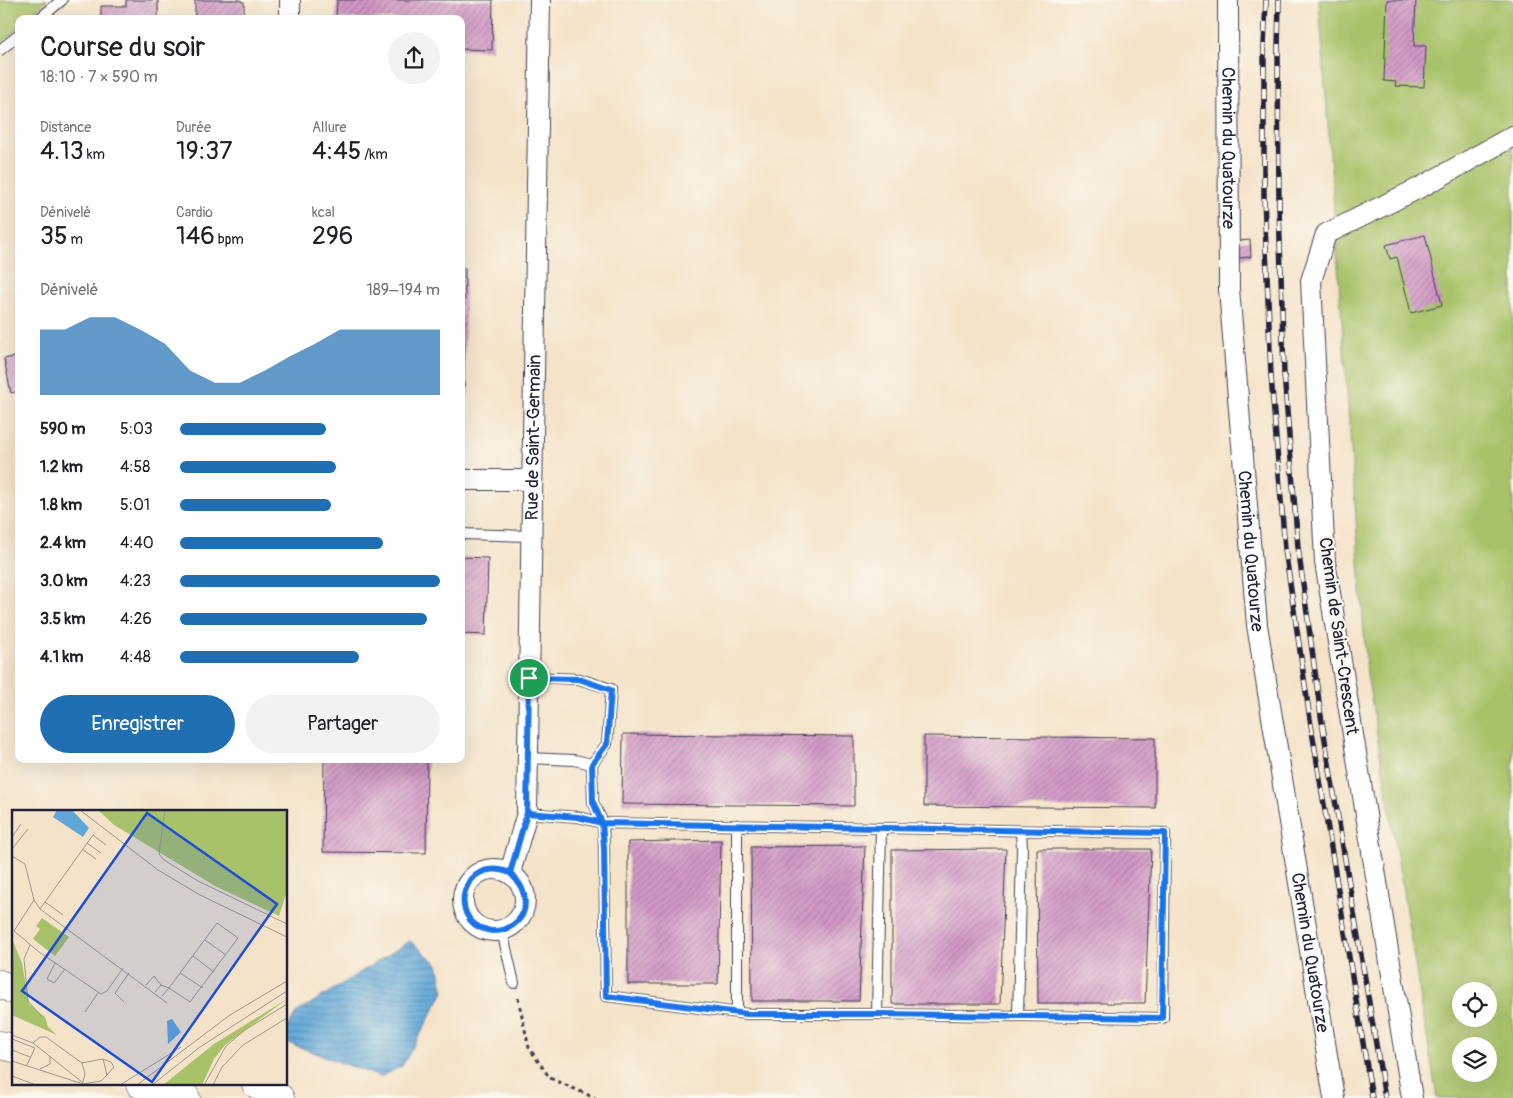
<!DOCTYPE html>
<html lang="fr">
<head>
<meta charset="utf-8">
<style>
	body { margin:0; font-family:Pangolin,sans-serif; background:#f2f2f2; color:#202124; height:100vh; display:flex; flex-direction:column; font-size:19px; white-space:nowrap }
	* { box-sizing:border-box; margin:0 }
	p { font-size:16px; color:#757577 }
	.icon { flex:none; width:28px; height:28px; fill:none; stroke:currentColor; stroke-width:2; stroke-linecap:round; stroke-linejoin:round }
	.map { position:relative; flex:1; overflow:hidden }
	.drawer { position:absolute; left:15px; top:15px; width:450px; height:748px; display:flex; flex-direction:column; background:#fff; border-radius:10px; box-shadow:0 5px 20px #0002 }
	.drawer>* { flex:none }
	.buttons { position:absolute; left:1452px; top:982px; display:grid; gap:10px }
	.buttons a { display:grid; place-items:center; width:45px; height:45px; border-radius:50%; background:#fff; box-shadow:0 5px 20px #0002; font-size:25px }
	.pin { position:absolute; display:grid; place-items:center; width:42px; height:42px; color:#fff; margin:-21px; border:2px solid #fff; border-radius:50%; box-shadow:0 1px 5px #0007 }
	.round { display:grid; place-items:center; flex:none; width:52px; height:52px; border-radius:26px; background:#f2f2f2 }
	.head { display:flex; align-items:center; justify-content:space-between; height:85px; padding:0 25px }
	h1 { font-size:28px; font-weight:600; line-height:38px }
	.metrics { display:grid; grid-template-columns:repeat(3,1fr); gap:8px; height:85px; padding:5px 25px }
	.metrics div { display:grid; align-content:center }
	.metrics b { font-size:25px; font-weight:600 }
	.metrics small { font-size:14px; font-weight:400 }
	.metrics p { font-size:14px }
	.chart { height:140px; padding:10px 25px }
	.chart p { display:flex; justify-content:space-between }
	.chart svg { width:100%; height:90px; margin-top:5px; fill:#1f6fb2; opacity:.7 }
	.primary-button { display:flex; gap:10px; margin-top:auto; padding:10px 25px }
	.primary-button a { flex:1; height:58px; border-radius:30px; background:#1f6fb2; color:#fff; font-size:20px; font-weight:600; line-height:58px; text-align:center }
	.primary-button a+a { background:#f2f2f2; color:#202124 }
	ul { padding:0 25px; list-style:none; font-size:16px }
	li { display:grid; grid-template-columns:80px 60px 1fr; align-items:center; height:38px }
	li i { height:12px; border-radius:6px; background:#1f6fb2 }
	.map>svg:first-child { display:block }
	.grass { fill:#a8c269; stroke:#657252; fill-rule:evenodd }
	.water { fill:url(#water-rules); stroke:#416489 }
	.building { fill:url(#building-hatch) }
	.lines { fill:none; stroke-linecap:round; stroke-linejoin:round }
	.service-casing { stroke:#423f50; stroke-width:12 }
	.minor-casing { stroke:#423f50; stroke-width:22 }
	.motorway-casing { stroke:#423f50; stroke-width:29 }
	.path { stroke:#423f50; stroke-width:3; stroke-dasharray:4 4; stroke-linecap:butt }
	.service { stroke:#fff; stroke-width:10 }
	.minor { stroke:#fff; stroke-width:20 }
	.motorway { stroke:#fff; stroke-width:28 }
	.rail-casing { stroke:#22223b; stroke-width:5.5 }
	.rail { stroke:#fbf7ec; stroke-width:4; stroke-dasharray:11; stroke-linecap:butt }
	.route-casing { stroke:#fff; stroke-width:10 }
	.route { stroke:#1a73e8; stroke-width:6 }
	.labels { text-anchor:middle; stroke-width:4.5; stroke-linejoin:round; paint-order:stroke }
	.street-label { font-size:18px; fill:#22223b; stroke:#fbf7ec }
	.inset-road { fill:none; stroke:#a09690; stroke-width:1 }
	.view { fill:#1d4ed8; fill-opacity:0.15; stroke:#1d4ed8; stroke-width:2.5 }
	.inset-edge { fill:none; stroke:#22223b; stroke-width:2.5 }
</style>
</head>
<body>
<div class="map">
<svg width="1513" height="1098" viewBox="0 0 1513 1098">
	<defs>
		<pattern id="water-rules" width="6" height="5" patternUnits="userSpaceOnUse" patternTransform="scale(1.25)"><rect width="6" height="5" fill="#60a7d7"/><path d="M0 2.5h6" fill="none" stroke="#4f88b0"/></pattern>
		<pattern id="building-hatch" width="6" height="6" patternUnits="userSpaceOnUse" patternTransform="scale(1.25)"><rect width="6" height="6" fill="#d299c6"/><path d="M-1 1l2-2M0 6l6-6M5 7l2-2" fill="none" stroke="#aa7ca2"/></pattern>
	</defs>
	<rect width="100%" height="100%" fill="#fbf7ec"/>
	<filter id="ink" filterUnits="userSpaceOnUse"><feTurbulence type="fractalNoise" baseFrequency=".02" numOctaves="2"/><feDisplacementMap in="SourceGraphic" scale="10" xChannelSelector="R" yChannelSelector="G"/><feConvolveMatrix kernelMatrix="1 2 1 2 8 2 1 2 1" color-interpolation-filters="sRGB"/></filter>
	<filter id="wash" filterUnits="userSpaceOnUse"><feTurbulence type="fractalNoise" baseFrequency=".0096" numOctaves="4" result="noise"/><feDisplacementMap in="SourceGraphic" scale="20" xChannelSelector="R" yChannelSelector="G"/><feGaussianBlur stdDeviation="1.12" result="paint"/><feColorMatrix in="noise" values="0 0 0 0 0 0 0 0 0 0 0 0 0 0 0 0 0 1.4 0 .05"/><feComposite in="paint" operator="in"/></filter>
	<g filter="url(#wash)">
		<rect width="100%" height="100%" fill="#f4e3c9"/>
		<path class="grass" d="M0 0H47L27 19H19V27L0 45Z
			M1319 0H1513V1098H1437L1367 674ZM1461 991H1489V1019H1461ZM1461 1046H1489V1074H1461Z"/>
		<path class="water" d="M410 941 438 964 444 992 402 1066 380 1077 286 1042V1030L296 1013Z"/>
		<g id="blocks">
			<path class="building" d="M126 0H158V19H101V6H126Z
				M195 0H241V2H244V19H195Z
				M337 0H493L492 50 461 49V19H336Z
				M1387 0H1416L1414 46H1426L1424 87 1395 86 1396 82 1384 81Z
				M1425 235 1442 305 1411 313 1397 257 1390 259 1386 245Z
				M1250 240 1251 257 1239 258 1238 241Z
				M461 268H465L464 432H461Z
				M19 356V391L11 393 4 359Z
				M461 557 488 558 486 635 461 634Z
				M623 734 854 736V806L622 804Z
				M924 736 1155 738V808L924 806Z
				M324 759H427L426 853 323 852Z
				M721 840 718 984H628V842Z
				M865 846 859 1001H752L751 847Z
				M1006 849 1000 1004H892V850Z
				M1037 849H1151L1145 1003H1038Z"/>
		</g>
	</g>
	<g filter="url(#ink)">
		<use href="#blocks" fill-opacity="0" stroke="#423f50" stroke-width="1"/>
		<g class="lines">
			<g class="service-casing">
				<path id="service" d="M39 19 62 0
					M0 50 19 35
					M461 534 531 536
					M529 677 579 679 611 689 607 744 592 764
					M527 813 578 817 603 823 604 847 606 996 747 1014H877L1163 1018 1165 833 603 823 593 802 592 764 574 760 528 758
					M502 931 514 983
					M737 1012V825
					M877 1014 881 828
					M1018 1016 1022 848 1021 831"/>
			</g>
			<g class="minor-casing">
				<g id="minor">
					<path d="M290 0V19"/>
					<path id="s1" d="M1228 0 1229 289 1257 625 1334 1098"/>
					<path d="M461 480H532"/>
					<circle cx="494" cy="900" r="31"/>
					<path id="s2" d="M510 873 527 813 540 0"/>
					<path d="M1412 1098 1325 562 1311 281 1326 234 1423 186 1513 136"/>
				</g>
			</g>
			<g class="motorway-casing">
				<path id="motorway" d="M0 984 14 990
					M0 1045 14 1048
					M140 1084 186 1098
					M256 1084 280 1098"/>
			</g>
			<path class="path" d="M518 998 529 1048 550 1078 595 1098"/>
			<use href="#service" class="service"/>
			<use href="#minor" class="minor"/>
			<use href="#motorway" class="motorway"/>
			<g class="rail-casing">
				<path id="rail" d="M1266 0 1264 47V197L1271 376 1285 549 1310 719 1372 1098
					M1279 0 1278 51 1279 206 1284 374 1298 547 1321 716 1385 1098"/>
			</g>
			<use href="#rail" class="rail"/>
		</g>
	</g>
	<g class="lines" filter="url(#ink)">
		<g class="route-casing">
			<path id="route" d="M529 678 527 813 510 873C462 854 446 920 487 930 493 932 500 931 506 929 532 917 529 890 510 873L527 813 578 817 602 823 604 847 606 996 747 1014H877L1162 1018 1165 833 602 823 593 802 592 764 607 744 611 690 579 679 529 678"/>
		</g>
		<use href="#route" class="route"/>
	</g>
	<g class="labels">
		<g class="street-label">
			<text dy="6" stroke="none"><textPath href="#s1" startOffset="148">Chemin du Quatourze</textPath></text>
			<text dy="6" stroke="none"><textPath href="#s2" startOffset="438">Rue de Saint-Germain</textPath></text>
			<text dy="6" stroke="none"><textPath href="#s1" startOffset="552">Chemin du Quatourze</textPath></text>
			<text transform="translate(1339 636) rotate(82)" y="6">Chemin de Saint-Crescent</text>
			<text dy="6" stroke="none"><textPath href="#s1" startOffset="958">Chemin du Quatourze</textPath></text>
		</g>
	</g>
	<g transform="translate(12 810)">
		<rect width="275" height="275" fill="#f4e3c9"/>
		<path d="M86 0H275V81L267 106 203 76 102 15ZM30 108 57 127 43 146 21 129 28 119 24 116ZM0 129 10 153 17 194 33 207 36 217 45 225 0 205ZM275 189 213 235 202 249 190 275H151L202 234Z" fill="#a8c269"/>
		<path d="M45 0H60L77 18 71 27 41 7ZM160 209 169 222 156 234 155 211Z" fill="#60a7d7"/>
		<path class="inset-road" d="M68 0 146 60 188 85 275 127M153 0 147 44 152 50 186 71 275 114M0 27 9 14M75 33 89 43M0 39 16 19M70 39 84 49M0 46 13 54 22 90 28 99 155 193M22 90 2 121 27 142 89 184 95 181 111 158M33 92 51 105M28 99 81 25 94 35M193 130 214 145M18 135 12 149 16 191 30 207M181 146 202 162M43 153 35 169 42 173 53 159M168 163 191 178M134 175 142 166 149 175M143 182 149 175 157 178 205 113 226 128 178 192 157 178 150 186M112 192 103 183 117 163M73 202 86 183M0 225 21 233 70 272M0 229 23 238 15 255M21 233 28 227H34L70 253 73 264 70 275M0 240 18 247M91 249 99 252 102 257 95 265M0 251 71 274 89 271 95 265 91 249 70 253M28 259 38 254V246M0 266 24 275M108 275 169 237M125 275 218 205 275 171M140 275 188 237 275 181M192 275 214 236 233 220 275 194M201 275 210 257 231 235 275 208"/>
		<path class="view" d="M135 3 265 94 140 272 10 181Z"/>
		<rect width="275" height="275" class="inset-edge"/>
	</g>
</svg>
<div class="buttons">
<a><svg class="icon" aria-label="locate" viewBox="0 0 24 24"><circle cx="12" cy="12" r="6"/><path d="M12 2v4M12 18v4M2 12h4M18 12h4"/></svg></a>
<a><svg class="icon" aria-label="layers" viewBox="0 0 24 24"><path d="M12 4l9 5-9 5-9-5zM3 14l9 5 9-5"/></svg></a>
</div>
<div class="pin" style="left:529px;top:678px;background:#1e9e55"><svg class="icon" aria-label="arrive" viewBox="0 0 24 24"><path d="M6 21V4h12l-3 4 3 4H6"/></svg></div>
<section class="drawer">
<div class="head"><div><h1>Course du soir</h1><p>18:10 · 7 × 590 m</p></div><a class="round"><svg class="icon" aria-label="share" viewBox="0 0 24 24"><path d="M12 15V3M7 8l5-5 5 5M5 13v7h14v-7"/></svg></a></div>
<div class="metrics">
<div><p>Distance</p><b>4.13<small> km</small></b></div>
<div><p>Durée</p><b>19:37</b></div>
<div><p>Allure</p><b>4:45<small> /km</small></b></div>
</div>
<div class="metrics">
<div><p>Dénivelé</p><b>35<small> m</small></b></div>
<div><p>Cardio</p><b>146<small> bpm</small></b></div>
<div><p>kcal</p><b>296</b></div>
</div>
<div class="chart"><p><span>Dénivelé</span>189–194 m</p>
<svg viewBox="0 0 160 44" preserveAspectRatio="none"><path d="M0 44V12L10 12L20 6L30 6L40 12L50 19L60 32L70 38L80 38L90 32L100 25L110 19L120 12L130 12L140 12L150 12L160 12V44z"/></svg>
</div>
<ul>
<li><b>590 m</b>5:03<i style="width:56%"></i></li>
<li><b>1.2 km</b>4:58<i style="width:60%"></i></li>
<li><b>1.8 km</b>5:01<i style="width:58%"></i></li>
<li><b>2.4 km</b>4:40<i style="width:78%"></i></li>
<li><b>3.0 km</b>4:23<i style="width:100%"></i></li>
<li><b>3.5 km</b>4:26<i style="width:95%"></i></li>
<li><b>4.1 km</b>4:48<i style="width:69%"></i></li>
</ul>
<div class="primary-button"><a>Enregistrer</a><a>Partager</a></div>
</section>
</div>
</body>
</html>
